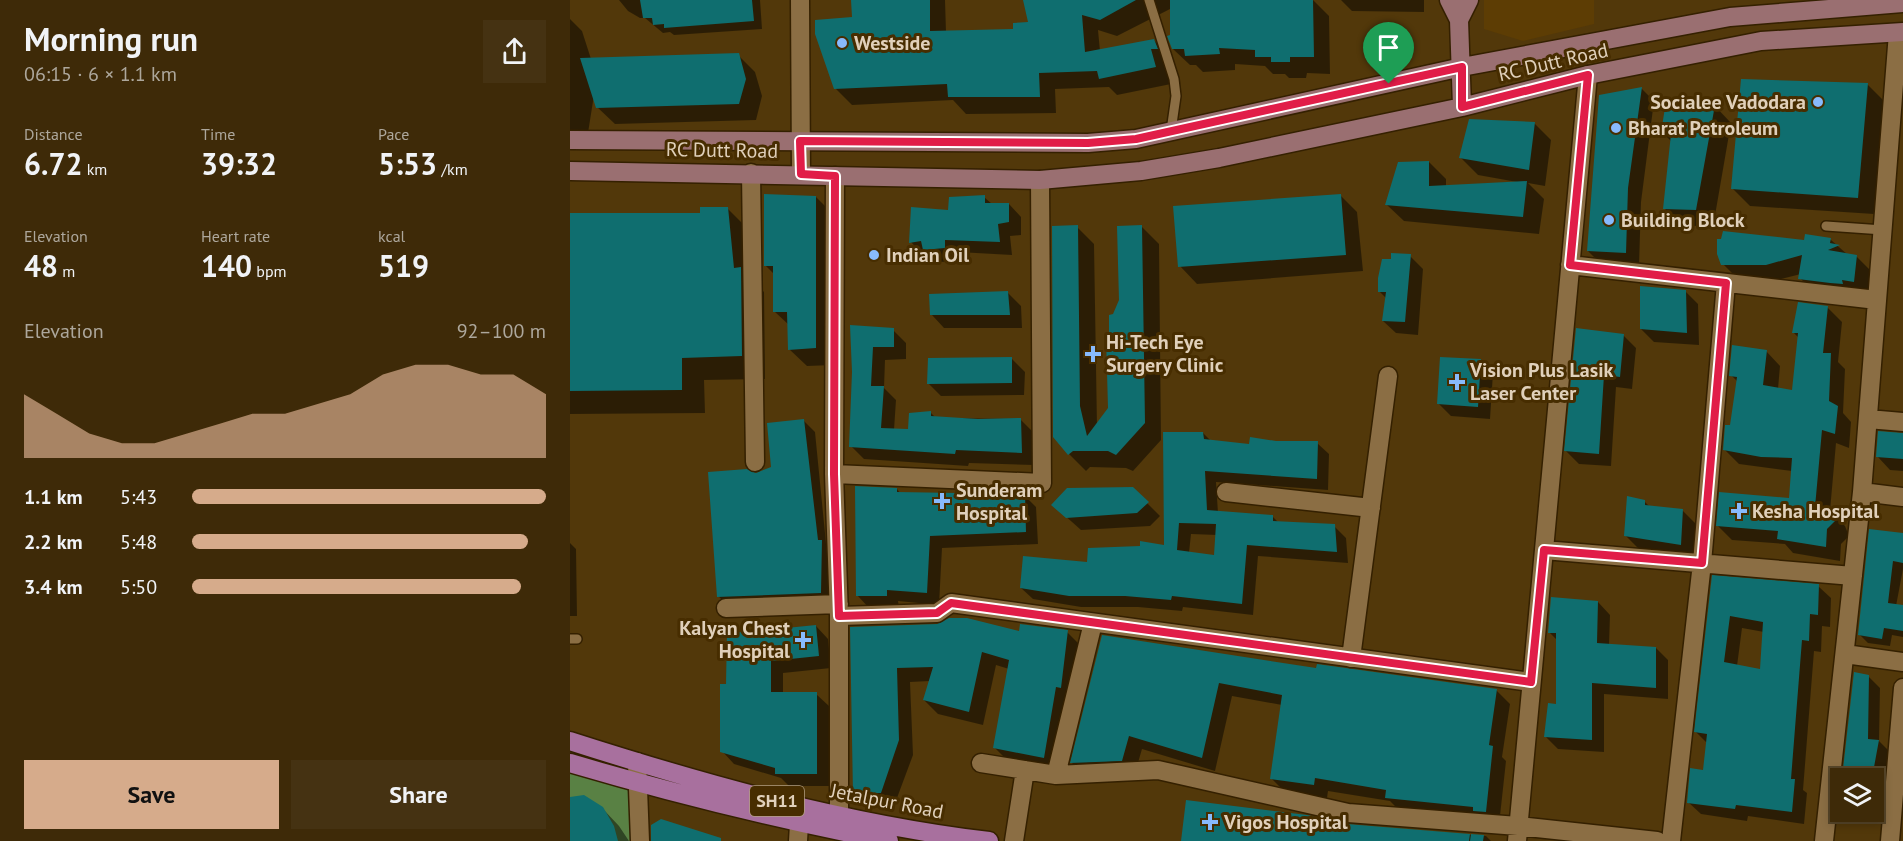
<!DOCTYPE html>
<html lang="en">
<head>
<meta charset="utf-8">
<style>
	body { margin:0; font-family:"PT Sans",sans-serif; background:#453212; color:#f1f3f6; height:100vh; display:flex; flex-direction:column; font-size:22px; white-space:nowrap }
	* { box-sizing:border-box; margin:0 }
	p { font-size:20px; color:#ada79c }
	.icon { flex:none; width:33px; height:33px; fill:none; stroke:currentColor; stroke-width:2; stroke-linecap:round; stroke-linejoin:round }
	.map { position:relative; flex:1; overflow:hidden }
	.side { display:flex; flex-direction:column; background:#3e2a08; width:570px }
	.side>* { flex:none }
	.tools { position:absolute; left:1260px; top:768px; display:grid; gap:12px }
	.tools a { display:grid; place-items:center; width:54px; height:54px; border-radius:0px; background:#3e2a08; box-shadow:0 3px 9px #0003,0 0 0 2px #574629; font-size:30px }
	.pin { position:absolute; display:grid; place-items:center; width:51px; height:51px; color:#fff; margin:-62px -26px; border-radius:50% 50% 50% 0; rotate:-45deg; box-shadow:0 0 6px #0007 }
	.pin .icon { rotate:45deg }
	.round { display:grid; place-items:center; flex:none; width:63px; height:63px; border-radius:0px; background:#453212 }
	.overview { display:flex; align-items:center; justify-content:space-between; height:102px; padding:0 24px }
	h1 { font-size:33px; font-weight:700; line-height:45px }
	.figures { display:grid; grid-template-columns:repeat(3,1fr); gap:9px; height:102px; padding:6px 24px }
	.figures div { display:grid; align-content:center }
	.figures b { font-size:30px; font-weight:700 }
	.figures small { font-size:16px; font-weight:400 }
	.figures p { font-size:16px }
	.chart { height:168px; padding:12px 24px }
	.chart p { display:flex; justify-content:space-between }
	.chart svg { width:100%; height:108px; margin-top:6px; fill:#d6ab8b; opacity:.7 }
	.cta { display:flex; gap:12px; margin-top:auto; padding:12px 24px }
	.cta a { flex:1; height:69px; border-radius:0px; background:#d6ab8b; color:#111; font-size:24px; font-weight:700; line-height:69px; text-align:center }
	.cta a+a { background:#453212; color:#f1f3f6 }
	ul { padding:0 24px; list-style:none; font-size:20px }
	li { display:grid; grid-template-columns:96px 72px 1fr; align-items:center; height:45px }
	li i { height:15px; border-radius:8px; background:#d6ab8b }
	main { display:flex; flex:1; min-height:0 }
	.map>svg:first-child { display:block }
	.built { fill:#5d3d04 }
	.forest { fill:#598144 }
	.shadow { fill:#0007; fill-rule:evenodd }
	.building { fill:#0f6e6f; fill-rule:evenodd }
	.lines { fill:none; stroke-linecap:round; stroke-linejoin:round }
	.lane-casing { stroke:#342000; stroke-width:12 }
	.street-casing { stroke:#342000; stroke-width:21 }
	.secondary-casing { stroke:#342000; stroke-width:21 }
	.primary-casing { stroke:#342000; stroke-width:21 }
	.lane { stroke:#8b6e44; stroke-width:9 }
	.street { stroke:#8b6e44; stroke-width:18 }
	.secondary { stroke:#9a6f71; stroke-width:18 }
	.primary { stroke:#a8709e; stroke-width:18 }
	.route-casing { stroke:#fff; stroke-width:12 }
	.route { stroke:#e11d48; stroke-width:8 }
	.poi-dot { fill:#88bafc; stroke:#472d00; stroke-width:2 }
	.labels { text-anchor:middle; stroke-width:6; stroke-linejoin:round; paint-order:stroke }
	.shield { fill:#472d00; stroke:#b29f82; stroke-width:1.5 }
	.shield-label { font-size:18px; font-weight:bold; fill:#e0d0ba }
	.poi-label { font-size:20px; font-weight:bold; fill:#e0d0ba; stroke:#472d00; text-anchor:start }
	.street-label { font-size:20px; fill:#e0d0ba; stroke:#472d00 }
</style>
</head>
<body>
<main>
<section class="side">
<div class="overview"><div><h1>Morning run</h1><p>06:15 · 6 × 1.1 km</p></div><a class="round"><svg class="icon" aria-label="share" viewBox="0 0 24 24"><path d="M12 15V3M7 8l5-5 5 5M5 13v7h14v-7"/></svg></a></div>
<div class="figures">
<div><p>Distance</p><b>6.72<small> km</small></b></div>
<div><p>Time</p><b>39:32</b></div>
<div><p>Pace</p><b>5:53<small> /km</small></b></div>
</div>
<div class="figures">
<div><p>Elevation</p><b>48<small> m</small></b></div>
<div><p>Heart rate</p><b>140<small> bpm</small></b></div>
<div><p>kcal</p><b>519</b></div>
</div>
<div class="chart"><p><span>Elevation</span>92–100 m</p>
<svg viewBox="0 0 160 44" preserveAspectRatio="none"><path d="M0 44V18L10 26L20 34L30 38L40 38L50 34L60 30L70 26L80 26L90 22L100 18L110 10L120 6L130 6L140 10L150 10L160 18V44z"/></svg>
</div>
<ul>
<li><b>1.1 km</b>5:43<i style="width:100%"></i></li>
<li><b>2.2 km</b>5:48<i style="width:95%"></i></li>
<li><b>3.4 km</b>5:50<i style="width:93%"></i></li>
</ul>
<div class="cta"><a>Save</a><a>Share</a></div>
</section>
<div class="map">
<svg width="1333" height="841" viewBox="0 0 1333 841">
	<rect width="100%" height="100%" fill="#52380a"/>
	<path class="built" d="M914 0H1024V24L953 41 914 29Z"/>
	<path class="forest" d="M0 756 70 776 73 841H0Z"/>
	<path class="shadow" d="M49 0H190L192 29 104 35 100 32 93 33 75 18H70L58 11Z
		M283 0H375L376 32 445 30 460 24 454 0H743L759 16 760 74 737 73 736 78H719L715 74H703L695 66 665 64V70L633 72 626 65H620L603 49 602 8 547 36 528 30 530 51 584 40 600 57 601 84 547 95 539 87 485 89 486 113 396 114 383 100 282 105 265 88 283 18Z
		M771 0H854V12L782 11Z
		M0 19 12 31 21 59 168 55 185 72 192 96 186 120 45 124 27 107 24 95 18 133 0 132Z
		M1297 84 1314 101 1304 214 1180 206 1163 189Z
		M1071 88 1084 101 1071 202 1069 266 1031 264 1018 251Z
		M1145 106 1161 123 1143 227 1111 225 1094 208 1101 141 1092 132Z
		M964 123 981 140 975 186 958 183 974 199 969 234 834 221 817 205 859 162 876 179V186L947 182 908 175 891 158Z
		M770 195 787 212 793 271 627 284 610 266Z
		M246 197 263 214V365L237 366 219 349V325L205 312 204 274 195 265Z
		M414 197 422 204H439L451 217V235L440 236 442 255 388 252V261L368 262 360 254 353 255 341 242 379 211Z
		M158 209 181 232 186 284 194 292 195 379 134 380 135 413 0 414V215H131Z
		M507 227 524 244 527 426 540 408 544 316 551 301 572 227 589 244 591 440 563 471 556 468 520 467 516 471 499 454Z
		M1261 240 1278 255 1287 257 1301 271 1298 296 1245 293 1230 278 1231 274 1211 279H1168L1153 264 1235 242Z
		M840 256 853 269 848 335 826 333 813 321 816 298 809 291Z
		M1115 291 1128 304 1129 345 1084 342 1071 329Z
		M438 293 451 306 452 328H374L362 315Z
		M1257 307 1272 322 1268 362 1275 369 1273 413 1281 422 1279 448 1266 443 1260 511 1275 526 1279 536 1271 544 1270 561 1223 553 1215 544 1162 540 1148 526 1220 500 1222 471 1169 464 1155 450 1162 427 1168 382 1161 375 1196 351 1210 366 1208 389 1223 392 1229 338 1223 332Z
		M282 326 323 330 336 343V359L315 360 314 388 326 400 324 430 340 431 361 413 366 418 450 419 463 432 464 465 399 463 398 466 294 459 281 446 284 372Z
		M1053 335 1066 348 1062 389 1046 387 1041 466 1009 464 996 451Z
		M442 359 455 372 454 395 371 396 358 383Z
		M910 361 923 373 920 419 881 416 868 403Z
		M234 421 245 432 262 604 160 607 148 596 186 475 203 468Z
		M633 433 641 441 681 445 747 443 759 454 758 490 646 482 648 513 703 517 708 522 764 526 776 538 778 563 688 556 683 615 613 607 612 611 568 607H511L463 599 451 588 518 563 596 547ZM621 534 647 535 646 557 619 553Z
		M1333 435V471L1320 470 1308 457Z
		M327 489 330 493 454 495 466 507 468 544 372 548 369 605 328 601 329 607 299 608 287 595Z
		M563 489 590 516 580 526 511 530 483 505Z
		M1074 501 1080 507 1113 511 1126 524 1123 557 1069 549 1056 536Z
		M1301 531 1333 534V569L1326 606 1333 607V637L1322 635 1320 646 1298 643 1289 634Z
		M0 543 6 549 7 616H0Z
		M1143 577 1248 586 1261 598 1260 627 1252 626 1251 652 1244 651 1233 790 1237 793 1234 824 1178 816 1177 821 1131 814 1118 802 1134 772 1137 743 1126 732ZM1172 628 1194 632 1191 670 1167 666Z
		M1028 602 1040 615 1039 646 1086 648 1098 660V699L1034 694V752L988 749 976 737 988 705V641L979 632Z
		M246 626 258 639 261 668 213 673V694H246L259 706V786H219L211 778 164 764 152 751 158 686 219 634Z
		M282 628 497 632 511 646 488 771 439 762 425 748 439 669 426 665 413 725 368 714 354 700 360 681 340 682 343 755 324 806 298 808 284 794Z
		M533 637 748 669 926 690 940 704 932 757 936 761 929 825 830 811 820 801 758 791 757 798 715 792 701 778 712 705 662 696 645 771 572 749 565 773 515 776 502 763Z
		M1285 674 1299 677 1310 688 1309 741 1320 752 1310 804H1304V778H1274Z
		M32 808 49 826 59 841H0Z
		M777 826 916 836 921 841H613Z"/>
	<path class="building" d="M70 0H182L184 21 94 28V24L83 25 82 18H73Z
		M281 0H360V31L443 29V23L458 22 453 0H566L530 20 512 15 515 52 584 39 588 49H581L586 67 529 79 527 71 469 73 470 97H378L377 84 264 89 245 34V20L282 17Z
		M600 0H743L744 57H720V62H701V57H685V50L649 48 650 54 615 56 614 49H602L597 36 600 35Z
		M169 53 176 79 169 104 26 108 10 58Z
		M1171 79 1298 83 1288 198 1161 189Z
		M1072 87 1058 188 1056 253 1017 251 1029 95Z
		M1096 101 1145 105 1126 210 1093 209 1101 134 1091 133Z
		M899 119 965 122 959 170 889 158Z
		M859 161V186L957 181 953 217 815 205 828 162Z
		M194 194 246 196V348L218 350 217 312H203V266H194Z
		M771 194 776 255 608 267 603 206Z
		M415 195V203H439V222L428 224 430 242 375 240V248L353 250 351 241 339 243 341 207 378 210 379 197Z
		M130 207H158L164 268 171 267 172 356 112 358V390L0 391V213H130Z
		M508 225 510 406 517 436 538 408 536 336 539 333V315L543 314 549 300 547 226 572 225 575 423 546 455 538 451H503L498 455 483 437 482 226Z
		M1153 231 1234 240 1235 234 1261 238 1260 243 1270 245 1258 250 1287 255 1284 282 1272 280 1273 284 1260 283 1228 279 1232 255 1196 265H1151L1147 254V239H1151Z
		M821 253 841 254 835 322 812 321 816 292H808V278L812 259H821Z
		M1070 286 1116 290 1117 333 1070 329Z
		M438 291 440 315H360L359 294Z
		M1228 302 1258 306 1253 353H1261L1259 401 1268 406 1265 434 1252 430 1245 507 1261 510 1265 521 1257 529 1256 547 1207 539 1208 531 1146 526 1149 492 1219 498 1222 458 1191 457 1153 450 1155 425H1160L1167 377 1159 376 1162 345 1197 350 1193 385 1222 390 1228 333H1222Z
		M280 325 324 328V347H303L301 386H314L311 428 338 429 339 413 361 411V416L408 419 451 418 452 453 386 450 385 454 279 447 282 372Z
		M1006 328 1054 334 1050 377 1034 375 1029 454 994 451Z
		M442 357V383L357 384 358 358Z
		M870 357 911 359 908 407 867 404Z
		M234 419 248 540H252L251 593 147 597 138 472 177 469 186 473 201 467 197 423Z
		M1308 431 1333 433V459L1306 457Z
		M593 432H633L634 439 679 444 680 437 706 441H748L747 479 635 471 637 510 703 515V521L765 524 767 552 677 545 672 604 602 596 601 600 555 596H499L450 588 453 556 517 562 518 548 570 546V541L594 545ZM609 523 646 524 644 555 607 550Z
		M285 486 327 488V492L455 494 456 532 360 536 357 593 317 590V596H286Z
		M563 487 579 502 567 513 496 518 481 505 497 488Z
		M1057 496 1075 500V505L1113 509 1111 545 1054 536Z
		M1299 529 1333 533V563L1323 561 1318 603 1333 605V631L1314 628 1312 639 1288 635Z
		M1142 575 1249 584 1248 615 1240 614 1239 641 1232 640 1221 779H1225L1222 812 1166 805 1165 809 1117 803 1120 768 1133 770 1137 734 1124 732ZM1160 616 1193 622 1190 669 1154 662Z
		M981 597 1028 601 1027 643 1086 647V688L1022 683V740L974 737 978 703 986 704V633H978Z
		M379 618H397L449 631 450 624 498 630 491 688 486 687 474 758 423 748 439 660 412 652 399 712 353 700 363 667 327 668 329 740 311 793 283 794 280 627 367 624Z
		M246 625 249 656 201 661V692H247V774H205V768L150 752V684H156L157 632 217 633 216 628Z
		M532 635 746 668 747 664 927 689 919 745 923 746 916 812 903 811V807L815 798 816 790 745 778 744 785 700 779 712 695 649 683 632 758 559 736 552 761 500 763Z
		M1284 672 1299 675 1298 739 1309 740 1302 778H1272Z
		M14 795 33 807 44 826 48 841H0V797Z
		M616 800 737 815 777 824 900 834 899 841H611Z
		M91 819 151 838V841H81V825Z
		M901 834 914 835 913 841H900Z"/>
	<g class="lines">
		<g class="lane-casing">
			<path id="lane" d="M579 0 604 79 606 96 601 131
				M1256 226 1313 230
				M0 639H7"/>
		</g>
		<g class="street-casing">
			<path id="street" d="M230 0 231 174
				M181 173 185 462
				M265 176 264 474 269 616V829
				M1000 265 1307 300
				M1298 419 1333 422
				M264 474 472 483 470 180
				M656 492 801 508
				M1292 492 1333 497
				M974 550 1283 576
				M156 608 269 604
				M269 616 367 613 381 603 961 682
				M1275 654 1333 662
				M781 658 818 376
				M67 762 70 841
				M411 763 486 775 523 623
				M486 775 588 770 778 813 948 826 1087 841
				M228 841 230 808
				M444 841 455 770
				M947 841 1018 75
				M1101 841 1132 563 1156 283
				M1254 841 1292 492 1328 33
				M1320 841 1333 688"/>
		</g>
		<g class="secondary-casing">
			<path id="secondary" d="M879 0 889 20 892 107
				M889 20 899 0
				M0 140 518 143 566 139 892 67 1160 17 1333 3
				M0 171 470 180 571 171 649 158 892 107 1018 75 1191 41 1333 32"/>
		</g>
		<g class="primary-casing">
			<path id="primary" d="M0 741C137 785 276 824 419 841
				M0 763C105 794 212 820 319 841"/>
		</g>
		<use href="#lane" class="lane"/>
		<use href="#street" class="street"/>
		<use href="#secondary" class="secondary"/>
		<use href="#primary" class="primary"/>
	</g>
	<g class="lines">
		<g class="route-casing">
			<path id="route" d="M892 67V107L1018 75 1000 265 1156 283 1132 563 974 550 961 682 381 603 367 613 269 616 264 474 265 176 231 174 230 141 518 143 566 139Z"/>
		</g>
		<use href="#route" class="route"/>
	</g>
	<g class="poi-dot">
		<circle cx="272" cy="43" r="6"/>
		<circle cx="1248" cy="102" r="6"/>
		<circle cx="1046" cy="128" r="6"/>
		<circle cx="1039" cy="220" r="6"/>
		<circle cx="304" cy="255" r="6"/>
		<path d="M520 345h6v6h6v6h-6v6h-6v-6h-6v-6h6z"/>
		<path d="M884 373h6v6h6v6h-6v6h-6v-6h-6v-6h6z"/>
		<path d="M369 492h6v6h6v6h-6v6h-6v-6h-6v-6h6z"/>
		<path d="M1166 502h6v6h6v6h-6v6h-6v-6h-6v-6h6z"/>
		<path d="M230 631h6v6h6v6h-6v6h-6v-6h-6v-6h6z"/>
		<path d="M637 813h6v6h6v6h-6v6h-6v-6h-6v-6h6z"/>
	</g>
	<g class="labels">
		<rect class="shield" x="180" y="786" width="54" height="30" rx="4.5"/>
		<g class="shield-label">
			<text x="207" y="807">SH11</text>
		</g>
		<g class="poi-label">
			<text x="284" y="50">Westside</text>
			<text x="1236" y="109" text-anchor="end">Socialee Vadodara</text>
			<text x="1058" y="135">Bharat Petroleum</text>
			<text x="1051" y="227">Building Block</text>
			<text x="316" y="262">Indian Oil</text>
			<text x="536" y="349">Hi-Tech Eye<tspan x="536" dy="23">Surgery Clinic</tspan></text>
			<text x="900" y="377">Vision Plus Lasik<tspan x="900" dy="23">Laser Center</tspan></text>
			<text x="386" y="497">Sunderam<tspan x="386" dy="23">Hospital</tspan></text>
			<text x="1182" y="518">Kesha Hospital</text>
			<text x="220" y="635" text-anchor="end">Kalyan Chest<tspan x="220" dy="23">Hospital</tspan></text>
			<text x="654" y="829">Vigos Hospital</text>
		</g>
		<g class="street-label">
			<text transform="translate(983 62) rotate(-13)" y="7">RC Dutt Road</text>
			<text transform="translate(152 150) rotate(1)" y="7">RC Dutt Road</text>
			<text transform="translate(317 801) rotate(11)" y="7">Jetalpur Road</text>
		</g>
	</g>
</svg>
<div class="tools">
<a><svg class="icon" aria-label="layers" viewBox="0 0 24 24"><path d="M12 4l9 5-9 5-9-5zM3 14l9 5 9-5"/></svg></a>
</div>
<div class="pin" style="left:819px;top:84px;background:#1e9e55"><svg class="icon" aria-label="arrive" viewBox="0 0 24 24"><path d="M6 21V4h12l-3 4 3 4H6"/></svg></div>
</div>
</main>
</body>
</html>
